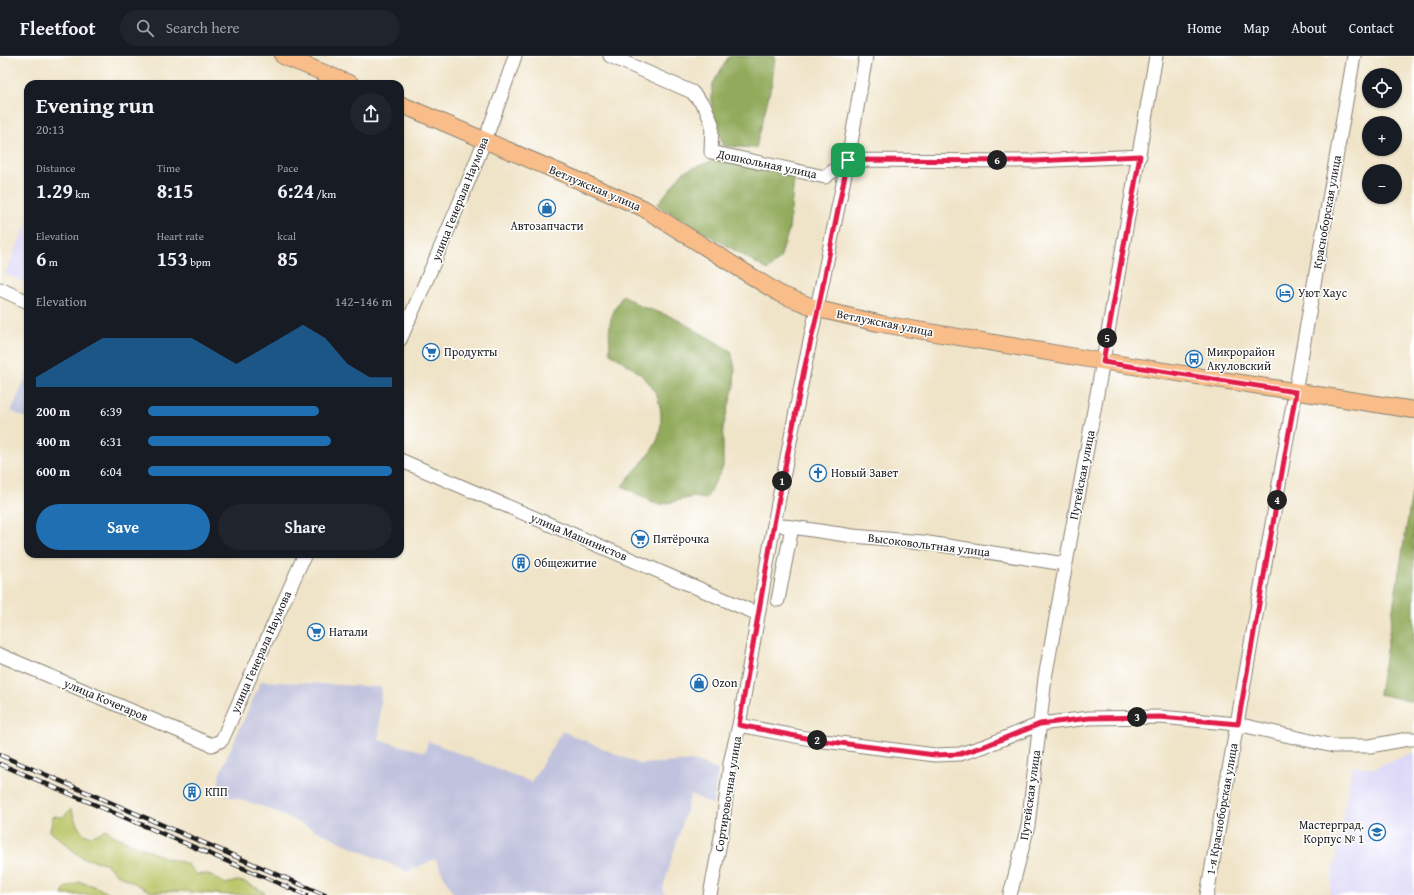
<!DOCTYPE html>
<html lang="en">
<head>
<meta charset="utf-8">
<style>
	body { margin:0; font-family:"Gentium Book Plus",serif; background:#20242c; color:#f1f3f6; height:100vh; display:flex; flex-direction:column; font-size:15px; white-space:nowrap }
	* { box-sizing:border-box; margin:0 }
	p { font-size:13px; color:#9ea1a6 }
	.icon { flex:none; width:22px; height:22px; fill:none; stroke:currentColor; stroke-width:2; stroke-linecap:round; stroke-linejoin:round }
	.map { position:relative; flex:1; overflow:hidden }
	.panel { position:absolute; left:24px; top:24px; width:380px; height:478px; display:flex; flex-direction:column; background:#171b24; border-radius:12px; box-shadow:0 1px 3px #0004 }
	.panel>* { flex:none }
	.fabs { position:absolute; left:1362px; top:12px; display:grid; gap:8px }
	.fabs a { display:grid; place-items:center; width:40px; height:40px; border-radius:50%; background:#171b24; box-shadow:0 1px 3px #0004; font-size:20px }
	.pin { position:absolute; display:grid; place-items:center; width:34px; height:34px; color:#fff; margin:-17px; border-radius:8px; box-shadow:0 2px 6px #0006 }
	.km { position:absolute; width:20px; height:20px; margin:-10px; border-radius:50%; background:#222; color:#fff; font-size:11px; line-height:20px; text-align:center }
	.round { display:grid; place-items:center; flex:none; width:42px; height:42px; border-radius:21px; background:#20242c }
	.summary { display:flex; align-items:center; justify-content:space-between; height:68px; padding:0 12px }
	h1 { font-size:22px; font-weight:600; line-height:30px }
	.metrics { display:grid; grid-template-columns:repeat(3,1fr); gap:6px; height:68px; padding:4px 12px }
	.metrics div { display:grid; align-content:center }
	.metrics b { font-size:20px; font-weight:600 }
	.metrics small { font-size:11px; font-weight:400 }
	.metrics p { font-size:11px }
	.chart { height:112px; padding:8px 12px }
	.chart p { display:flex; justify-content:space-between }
	.chart svg { width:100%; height:72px; margin-top:4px; fill:#1f6fb2; opacity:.7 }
	.action { display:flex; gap:8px; margin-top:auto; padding:8px 12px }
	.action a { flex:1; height:46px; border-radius:24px; background:#1f6fb2; color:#fff; font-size:16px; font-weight:600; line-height:46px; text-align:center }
	.action a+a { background:#20242c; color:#f1f3f6 }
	ul { padding:0 12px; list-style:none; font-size:13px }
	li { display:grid; grid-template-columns:64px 48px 1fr; align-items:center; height:30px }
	li i { height:10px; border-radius:5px; background:#1f6fb2 }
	header { display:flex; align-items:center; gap:24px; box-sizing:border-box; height:56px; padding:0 20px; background:#171b24; border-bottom:1px solid #363941 }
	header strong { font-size:19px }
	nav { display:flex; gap:22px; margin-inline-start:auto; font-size:14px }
	.search { width:280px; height:36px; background:#20242c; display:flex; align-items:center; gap:10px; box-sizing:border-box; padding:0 14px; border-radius:22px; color:#9ea1a6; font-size:15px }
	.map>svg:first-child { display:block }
	.built { fill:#dbd6f7 }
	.industrial { fill:#c1c2dd }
	.green { fill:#b9c466; stroke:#6a7041 }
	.forest { fill:#92aa5b; stroke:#57633c }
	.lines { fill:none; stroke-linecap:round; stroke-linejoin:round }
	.minor-casing { stroke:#868072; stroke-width:15 }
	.major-casing { stroke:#868072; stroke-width:18 }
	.minor { stroke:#fff; stroke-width:13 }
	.major { stroke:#f8bd89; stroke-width:16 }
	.rail-casing { stroke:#1c1c1c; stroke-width:4.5 }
	.rail { stroke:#fff; stroke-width:3; stroke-dasharray:9; stroke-linecap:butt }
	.route-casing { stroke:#fff; stroke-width:8 }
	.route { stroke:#e11d48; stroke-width:5 }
	.labels { text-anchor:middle; stroke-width:3; stroke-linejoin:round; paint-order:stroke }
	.street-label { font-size:12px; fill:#1c1c1c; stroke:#fff }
	.poi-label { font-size:12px; fill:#1c1c1c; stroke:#fff; text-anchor:start }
</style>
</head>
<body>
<header>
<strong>Fleetfoot</strong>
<div class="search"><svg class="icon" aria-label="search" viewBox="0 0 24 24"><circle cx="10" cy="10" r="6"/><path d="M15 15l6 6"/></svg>Search here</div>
<nav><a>Home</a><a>Map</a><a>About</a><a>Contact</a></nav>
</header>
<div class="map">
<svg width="1414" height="839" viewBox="0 0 1414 839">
	<rect width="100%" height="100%" fill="#fff"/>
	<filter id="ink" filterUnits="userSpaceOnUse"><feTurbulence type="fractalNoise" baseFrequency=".025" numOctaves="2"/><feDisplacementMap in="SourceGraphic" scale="8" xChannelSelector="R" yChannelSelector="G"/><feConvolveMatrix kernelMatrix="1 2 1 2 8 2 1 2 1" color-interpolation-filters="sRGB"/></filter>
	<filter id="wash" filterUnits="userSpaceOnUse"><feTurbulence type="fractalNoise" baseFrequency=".012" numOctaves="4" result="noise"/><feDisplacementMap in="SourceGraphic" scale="16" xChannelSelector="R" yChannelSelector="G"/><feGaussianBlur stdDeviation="0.9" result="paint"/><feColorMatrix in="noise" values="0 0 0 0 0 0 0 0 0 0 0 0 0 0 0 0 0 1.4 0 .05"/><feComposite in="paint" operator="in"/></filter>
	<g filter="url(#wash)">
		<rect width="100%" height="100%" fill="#f0e4c8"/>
		<path class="built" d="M28 164V228L5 218Z
			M1414 696V839H1329L1352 710 1374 712Z"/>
		<path class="industrial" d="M28 317V363L11 355Z
			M261 625 381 631 379 684 425 696 428 685 531 726 562 675 639 708 694 705 718 714 713 749 691 738 663 832 665 839H454L435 803 407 816 267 752 218 737 220 717Z"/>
		<path class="green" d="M71 753C76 764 79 784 95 779 100 778 102 774 107 773L113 779 168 803 186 807 196 818H207L226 828 237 825 244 826 263 835 265 838 227 839 181 835 151 836 115 817 105 807 82 802 50 775 53 760 63 761Z
			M80 826 94 830 112 839H62L65 832Z"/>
		<path class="forest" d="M729 0H775L772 26 756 92 724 90 712 60V29Z
			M724 100 795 113 789 173 780 203 768 214 657 149 683 116Z
			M623 239 640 250 675 262 731 295 735 312 734 330 723 372V411L706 443 693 441 659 449 622 430C632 417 649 401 656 387 660 379 661 369 661 360 660 326 635 314 610 297 609 269 607 264 623 239Z
			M1414 425V646L1379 638Z"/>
	</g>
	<g filter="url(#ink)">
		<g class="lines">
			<g class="minor-casing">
				<path id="minor" d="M610 0 692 36 705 51 712 68 711 96 825 121 848 104 1035 105 1140 100
					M0 233 28 246
					M400 284C441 191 483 97 515 0
					M400 404 758 558
					M792 471 853 480 922 486 1065 508
					M778 544 792 471 784 470
					M0 599 212 689 222 684 305 498
					M739 669 816 684 935 699 960 698 985 690 1040 668 1089 662 1160 661 1237 668 1333 690H1370L1408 683H1414
					M710 839 722 776 730 707 739 669 774 468 804 314 848 104 866 0
					M1010 839 1028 770 1045 622 1103 305 1156 0
					M1207 839 1354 0"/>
			</g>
			<g class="major-casing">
				<path id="major" d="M283 0 351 28
					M400 48 643 152 780 238 818 253 882 268 1088 303 1414 354"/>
			</g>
			<use href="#minor" class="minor"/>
			<use href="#major" class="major"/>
			<g class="rail-casing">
				<path id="rail" d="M0 699 325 839
					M0 708 306 839"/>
			</g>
			<use href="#rail" class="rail"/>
		</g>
	</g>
	<g class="lines" filter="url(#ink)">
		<g class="route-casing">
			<path id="route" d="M1140 100 1103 306 1296 336 1238 668 1160 661 1089 662 1040 668 985 690 960 698 935 699 816 684 739 669 774 468 804 314 818 254 848 104 1035 105Z"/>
		</g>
		<use href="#route" class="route"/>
	</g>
	<defs>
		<g id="shop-ring" transform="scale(0.9)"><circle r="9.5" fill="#fff" stroke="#1f6fb2" stroke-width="1.5"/><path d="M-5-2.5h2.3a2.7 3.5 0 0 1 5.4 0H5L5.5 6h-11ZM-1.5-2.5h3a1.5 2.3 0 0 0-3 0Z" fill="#1f6fb2"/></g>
		<g id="hotel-ring" transform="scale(0.9)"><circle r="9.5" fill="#fff" stroke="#1f6fb2" stroke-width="1.5"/><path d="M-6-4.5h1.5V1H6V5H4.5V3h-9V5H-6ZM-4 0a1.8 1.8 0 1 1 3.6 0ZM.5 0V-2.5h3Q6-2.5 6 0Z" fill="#1f6fb2"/></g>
		<g id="supermarket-ring" transform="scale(0.9)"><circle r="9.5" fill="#fff" stroke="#1f6fb2" stroke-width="1.5"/><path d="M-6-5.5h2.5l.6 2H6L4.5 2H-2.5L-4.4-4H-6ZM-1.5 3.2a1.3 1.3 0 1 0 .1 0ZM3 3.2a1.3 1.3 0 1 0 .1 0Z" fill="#1f6fb2"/></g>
		<g id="bus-ring" transform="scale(0.9)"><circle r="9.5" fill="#fff" stroke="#1f6fb2" stroke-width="1.5"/><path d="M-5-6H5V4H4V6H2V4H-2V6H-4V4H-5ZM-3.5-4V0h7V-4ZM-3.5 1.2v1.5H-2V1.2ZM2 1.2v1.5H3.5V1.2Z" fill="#1f6fb2"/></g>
		<g id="church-ring" transform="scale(0.9)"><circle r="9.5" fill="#fff" stroke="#1f6fb2" stroke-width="1.5"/><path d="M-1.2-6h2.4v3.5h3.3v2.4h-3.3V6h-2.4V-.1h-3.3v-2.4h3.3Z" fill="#1f6fb2"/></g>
		<g id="building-ring" transform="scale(0.9)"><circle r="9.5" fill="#fff" stroke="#1f6fb2" stroke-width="1.5"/><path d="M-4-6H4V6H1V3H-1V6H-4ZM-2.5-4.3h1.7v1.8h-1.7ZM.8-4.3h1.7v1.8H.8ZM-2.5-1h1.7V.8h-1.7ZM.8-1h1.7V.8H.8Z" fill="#1f6fb2"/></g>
		<g id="school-ring" transform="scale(0.9)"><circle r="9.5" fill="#fff" stroke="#1f6fb2" stroke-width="1.5"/><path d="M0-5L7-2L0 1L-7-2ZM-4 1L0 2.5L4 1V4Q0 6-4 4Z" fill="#1f6fb2"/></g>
	</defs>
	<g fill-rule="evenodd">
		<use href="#shop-ring" x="547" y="152"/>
		<use href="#hotel-ring" x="1285" y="237"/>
		<use href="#supermarket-ring" x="431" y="296"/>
		<use href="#bus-ring" x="1194" y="303"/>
		<use href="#church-ring" x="818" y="417"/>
		<use href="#supermarket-ring" x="640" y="483"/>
		<use href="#building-ring" x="521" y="507"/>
		<use href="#supermarket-ring" x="316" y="576"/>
		<use href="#shop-ring" x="699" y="627"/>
		<use href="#building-ring" x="192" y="736"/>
		<use href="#school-ring" x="1377" y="776"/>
	</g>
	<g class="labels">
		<g class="street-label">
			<text transform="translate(767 108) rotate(12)" y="4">Дошкольная улица</text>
			<text transform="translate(595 132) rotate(23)" y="4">Ветлужская улица</text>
			<text transform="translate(460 143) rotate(-68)" y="4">улица Генерала Наумова</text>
			<text transform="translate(1327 156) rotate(-80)" y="4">Красноборская улица</text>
			<text transform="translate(885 267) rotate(11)" y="4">Ветлужская улица</text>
			<text transform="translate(1082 419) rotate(-79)" y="4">Путейская улица</text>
			<text transform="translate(579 481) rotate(23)" y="4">улица Машинистов</text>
			<text transform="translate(929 489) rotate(7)" y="4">Высоковольтная улица</text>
			<text transform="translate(261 596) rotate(-66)" y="4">улица Генерала Наумова</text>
			<text transform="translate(106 644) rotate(23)" y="4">улица Кочегаров</text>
			<text transform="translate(728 738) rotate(-81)" y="4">Сортировочная улица</text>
			<text transform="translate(1030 739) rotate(-82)" y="4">Путейская улица</text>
			<text transform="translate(1222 753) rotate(-80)" y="4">1-я Красноборская улица</text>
		</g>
		<g class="poi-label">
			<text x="547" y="174" text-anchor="middle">Автозапчасти</text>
			<text x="1298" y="241">Уют Хаус</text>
			<text x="444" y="300">Продукты</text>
			<text x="1207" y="300">Микрорайон<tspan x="1207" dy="14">Акуловский</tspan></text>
			<text x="831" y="421">Новый Завет</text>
			<text x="653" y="487">Пятёрочка</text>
			<text x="534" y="511">Общежитие</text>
			<text x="329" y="580">Натали</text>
			<text x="712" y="631">Ozon</text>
			<text x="205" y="740">КПП</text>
			<text x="1364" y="773" text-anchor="end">Мастерград.<tspan x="1364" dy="14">Корпус № 1</tspan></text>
		</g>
	</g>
</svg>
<div class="fabs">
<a><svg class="icon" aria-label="locate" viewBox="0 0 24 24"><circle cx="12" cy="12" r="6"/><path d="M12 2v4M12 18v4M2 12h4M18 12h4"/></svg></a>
<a>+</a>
<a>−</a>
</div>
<div class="pin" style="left:848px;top:104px;background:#1e9e55"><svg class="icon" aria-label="arrive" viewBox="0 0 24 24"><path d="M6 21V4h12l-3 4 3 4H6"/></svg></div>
<b class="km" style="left:782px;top:425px">1</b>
<b class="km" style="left:817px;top:684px">2</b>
<b class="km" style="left:1137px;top:661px">3</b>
<b class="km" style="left:1277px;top:444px">4</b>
<b class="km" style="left:1107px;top:282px">5</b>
<b class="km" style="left:997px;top:104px">6</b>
<section class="panel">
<div class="summary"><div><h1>Evening run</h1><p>20:13</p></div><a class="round"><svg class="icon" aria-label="share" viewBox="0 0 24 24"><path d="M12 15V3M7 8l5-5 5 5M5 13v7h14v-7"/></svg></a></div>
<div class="metrics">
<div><p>Distance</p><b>1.29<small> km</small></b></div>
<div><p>Time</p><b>8:15</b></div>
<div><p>Pace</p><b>6:24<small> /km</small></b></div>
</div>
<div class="metrics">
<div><p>Elevation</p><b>6<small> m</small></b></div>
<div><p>Heart rate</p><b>153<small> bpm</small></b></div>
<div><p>kcal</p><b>85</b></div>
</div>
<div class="chart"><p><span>Elevation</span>142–146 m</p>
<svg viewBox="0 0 160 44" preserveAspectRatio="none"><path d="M0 44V38L10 30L20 22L30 14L40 14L50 14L60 14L70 14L80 22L90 30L100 22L110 14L120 6L130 14L140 30L150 38L160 38V44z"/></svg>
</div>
<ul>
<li><b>200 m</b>6:39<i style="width:70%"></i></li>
<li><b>400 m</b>6:31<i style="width:75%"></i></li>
<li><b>600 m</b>6:04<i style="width:100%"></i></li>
</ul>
<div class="action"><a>Save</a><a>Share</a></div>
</section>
</div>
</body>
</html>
